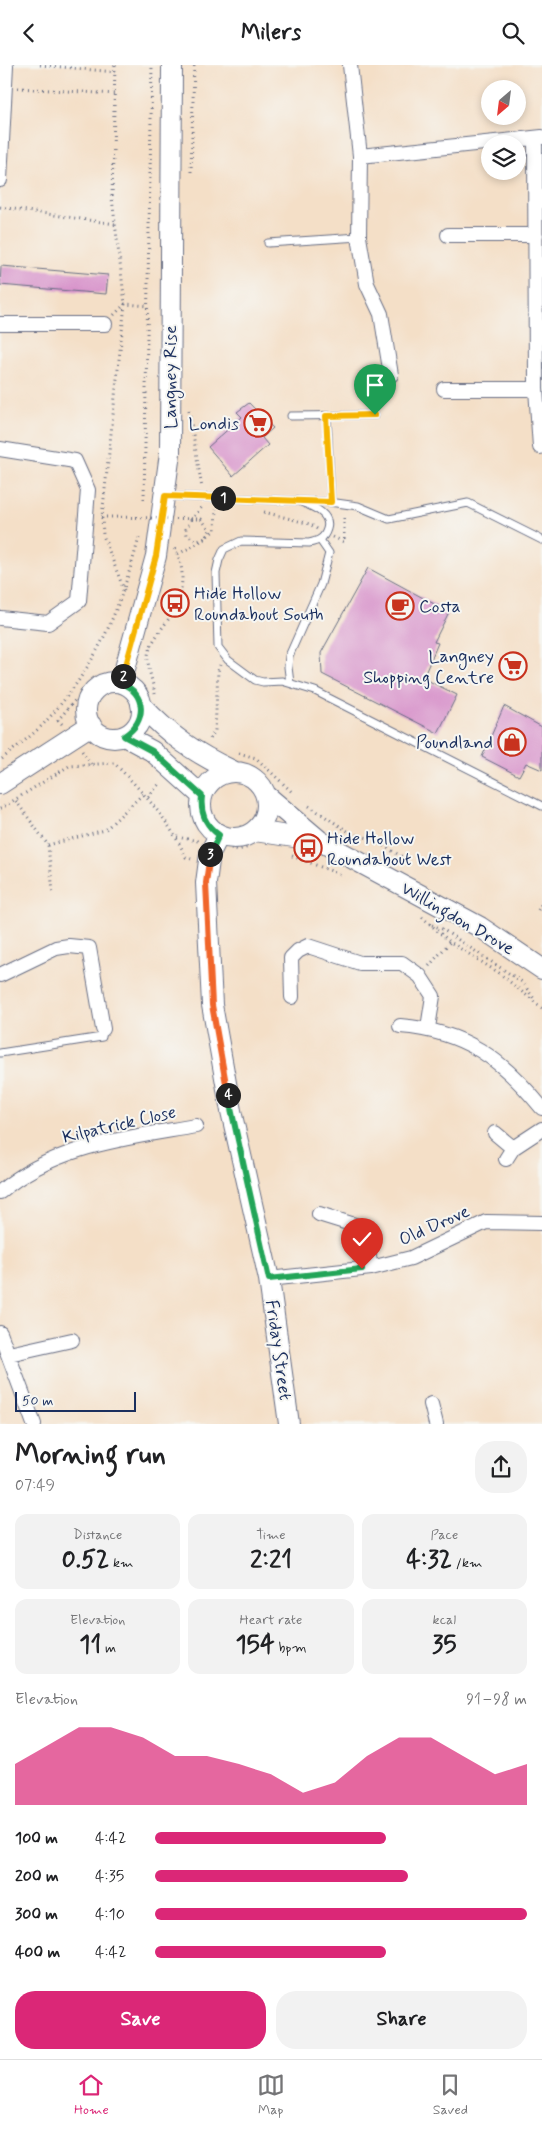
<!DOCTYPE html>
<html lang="en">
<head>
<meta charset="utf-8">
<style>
	body { margin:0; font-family:Mynerve,sans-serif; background:#f2f2f2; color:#202124; height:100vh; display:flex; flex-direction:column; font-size:19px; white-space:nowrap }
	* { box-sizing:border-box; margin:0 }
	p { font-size:16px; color:#757577 }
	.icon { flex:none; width:28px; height:28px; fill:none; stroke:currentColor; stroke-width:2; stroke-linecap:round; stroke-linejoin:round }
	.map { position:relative; height:1359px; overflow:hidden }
	.side { display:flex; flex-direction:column; background:#fff; flex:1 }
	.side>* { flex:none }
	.needle { width:32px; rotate:208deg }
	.controls { position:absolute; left:481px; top:15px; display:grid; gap:10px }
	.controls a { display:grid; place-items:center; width:45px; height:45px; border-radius:50%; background:#fff; box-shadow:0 2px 8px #0003; font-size:25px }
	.scale { position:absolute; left:15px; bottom:12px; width:121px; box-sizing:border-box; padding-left:5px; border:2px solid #1b2f5e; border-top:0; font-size:14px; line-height:18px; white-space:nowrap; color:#1b2f5e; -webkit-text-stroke:4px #f6f6f2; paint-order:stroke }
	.pin { position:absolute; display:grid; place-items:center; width:42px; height:42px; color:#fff; margin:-51px -21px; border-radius:50% 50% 50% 0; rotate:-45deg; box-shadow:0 0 5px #0007 }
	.pin .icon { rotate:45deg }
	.km { position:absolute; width:25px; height:25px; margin:-12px; border-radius:50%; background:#222; color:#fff; font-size:14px; line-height:25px; text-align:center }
	.round { display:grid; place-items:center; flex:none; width:52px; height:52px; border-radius:20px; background:#f2f2f2 }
	.headline { display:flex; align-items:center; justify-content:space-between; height:85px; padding:0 15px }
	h1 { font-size:28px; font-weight:800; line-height:38px }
	.stats { display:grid; grid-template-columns:repeat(3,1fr); gap:8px; height:85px; padding:5px 15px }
	.stats div { display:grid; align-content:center; border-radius:12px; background:#f2f2f2; text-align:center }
	.stats b { font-size:25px; font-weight:800 }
	.stats small { font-size:14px; font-weight:400 }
	.stats p { font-size:14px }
	.chart { height:140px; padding:10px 15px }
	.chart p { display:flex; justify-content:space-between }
	.chart svg { width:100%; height:90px; margin-top:5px; fill:#db2777; opacity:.7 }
	.action { display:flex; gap:10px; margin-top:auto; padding:10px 15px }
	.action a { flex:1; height:58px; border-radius:20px; background:#db2777; color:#fff; font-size:20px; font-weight:800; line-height:58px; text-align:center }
	.action a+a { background:#f2f2f2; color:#202124 }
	ul { padding:0 15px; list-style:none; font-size:16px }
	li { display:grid; grid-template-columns:80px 60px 1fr; align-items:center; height:38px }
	li i { height:12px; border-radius:6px; background:#db2777 }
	header { display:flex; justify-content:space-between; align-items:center; height:65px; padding:0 15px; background:#fff; font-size:22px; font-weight:800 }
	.menu { display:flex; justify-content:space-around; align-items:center; height:70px; border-top:1px solid #e0e0e0; background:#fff; font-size:14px; color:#757577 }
	.menu a { display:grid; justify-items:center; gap:2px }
	.menu .active { color:#db2777 }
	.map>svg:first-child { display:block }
	.building { fill:#d894cb }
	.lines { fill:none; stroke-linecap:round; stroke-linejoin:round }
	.lane-casing { stroke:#676d83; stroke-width:9 }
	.street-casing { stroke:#676d83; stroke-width:16 }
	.secondary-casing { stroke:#676d83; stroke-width:22 }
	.path { stroke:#676d83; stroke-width:3; stroke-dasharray:1 4; stroke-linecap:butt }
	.lane { stroke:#fff; stroke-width:7 }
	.street { stroke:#fff; stroke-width:14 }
	.secondary { stroke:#fff; stroke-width:20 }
	.path-bridge { stroke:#676d83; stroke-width:3; stroke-dasharray:1 4; stroke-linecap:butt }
	.split-1-casing { stroke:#fff; stroke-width:10 }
	.split-2-casing { stroke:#fff; stroke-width:10 }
	.split-3-casing { stroke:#fff; stroke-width:10 }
	.split-4-casing { stroke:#fff; stroke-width:10 }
	.split-5-casing { stroke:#fff; stroke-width:10 }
	.split-1 { stroke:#f5b400; stroke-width:6 }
	.split-2 { stroke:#f5b400; stroke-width:6 }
	.split-3 { stroke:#22a559; stroke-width:6 }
	.split-4 { stroke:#f0652b; stroke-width:6 }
	.split-5 { stroke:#22a559; stroke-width:6 }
	.labels { text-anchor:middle; stroke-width:4; stroke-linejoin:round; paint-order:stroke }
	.street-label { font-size:18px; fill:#1b2f5e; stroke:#f6f6f2 }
	.poi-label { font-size:18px; fill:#1b2f5e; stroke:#f6f6f2; text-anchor:end }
</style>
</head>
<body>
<header><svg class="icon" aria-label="back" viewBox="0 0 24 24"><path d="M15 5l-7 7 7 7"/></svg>Milers<svg class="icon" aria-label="search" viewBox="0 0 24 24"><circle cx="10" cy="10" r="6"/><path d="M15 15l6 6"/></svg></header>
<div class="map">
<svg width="542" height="1359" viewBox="0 0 542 1359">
	<rect width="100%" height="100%" fill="#f6f6f2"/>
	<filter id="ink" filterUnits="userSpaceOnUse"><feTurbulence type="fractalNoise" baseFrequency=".02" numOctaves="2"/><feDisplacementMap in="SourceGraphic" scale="10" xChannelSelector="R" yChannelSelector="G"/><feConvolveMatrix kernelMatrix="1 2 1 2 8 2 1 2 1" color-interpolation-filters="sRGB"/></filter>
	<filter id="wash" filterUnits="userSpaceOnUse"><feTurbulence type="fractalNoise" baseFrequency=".0096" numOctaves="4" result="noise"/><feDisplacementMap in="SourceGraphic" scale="20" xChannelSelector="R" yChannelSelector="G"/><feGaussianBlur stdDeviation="1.12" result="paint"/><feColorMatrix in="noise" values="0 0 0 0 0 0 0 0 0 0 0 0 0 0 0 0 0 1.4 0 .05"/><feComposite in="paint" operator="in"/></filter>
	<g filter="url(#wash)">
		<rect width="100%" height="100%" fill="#f4dfc7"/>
		<g id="blocks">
			<path class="building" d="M1 201 108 210 106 229 0 220Z
				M249 338 273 363 262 373 268 380 233 411 208 382 242 352 237 347Z
				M368 503 449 547 434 577 438 578 423 613 457 630 438 668 322 609 321 588Z
				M504 641 542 662V705L526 698 519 711 482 692Z"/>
		</g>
	</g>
	<g filter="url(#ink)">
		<use href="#blocks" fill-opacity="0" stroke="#676d83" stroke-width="1"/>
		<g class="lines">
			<g class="lane-casing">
				<path id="lane" d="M268 178 359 172
					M291 351 375 350
					M327 351 331 437
					M165 431 329 437 358 441 389 454 468 438 542 475
					M299 436C311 441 332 448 327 464 324 474 318 476 309 478L241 476 224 484 219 495 216 508 218 582 228 595 255 615 263 617 282 616 315 626 542 741
					M290 618 288 602 289 591 321 519 329 488 320 475
					M0 988 102 972 103 964"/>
			</g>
			<g class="street-casing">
				<path id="street" d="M350 0 360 91 359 172 367 219 381 249 391 310
					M535 73 536 324 540 382
					M360 91 542 72
					M0 115 6 0
					M448 170H536
					M0 259H105
					M444 324H536
					M0 384 75 396 88 425 79 536 48 558 0 553
					M0 910 56 883 69 881 89 883 103 964
					M292 932 291 893 298 886 308 881 360 898H402L420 911 433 931 428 963
					M400 961C465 966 502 994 542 1043
					M495 1068 513 1083
					M506 1094 513 1083 542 1064
					M0 1127C54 1080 129 1073 196 1061
					M319 1149 364 1163 371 1203
					M269 1214 371 1203 411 1193 486 1157 542 1158
					M0 1268 34 1359
					M9 1289 72 1275
					M431 1339 436 1359"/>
			</g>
			<g class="secondary-casing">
				<path id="secondary" d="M86 645a28 28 0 1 1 56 0a28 28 0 1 1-56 0Z
					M121 618 156 491 170 388 172 0
					M141 640C170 671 195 688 233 706
					M124 671 152 686 202 731
					M201 740a33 33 0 1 1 66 0a33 33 0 1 1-66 0Z
					M0 719 91 660
					M267 731 320 776 480 862 542 904
					M255 766 320 776
					M219 770 210 788 206 818 212 940 231 1046 269 1214 289 1359"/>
			</g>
			<path class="path" d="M40 0 115 7
				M115 0 112 133 125 239 102 452 103 470 124 525
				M18 23 115 29
				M191 107 194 0
				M0 142 115 159
				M114 250 125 239 149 241
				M189 345 202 423
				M144 434 152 0
				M264 447 310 459 317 464
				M101 452H111
				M191 455 202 442
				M333 472 344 477V449
				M178 489 197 479 215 465 216 444
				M155 629C153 618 147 601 148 590 151 575 164 562 171 550 183 530 187 503 174 483
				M62 659 58 655 76 634 89 632
				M210 674 215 666 218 606 220 600
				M82 686 91 699
				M239 688 256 693 293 728
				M2 694C17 681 35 669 48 654 99 597 119 546 139 473
				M148 732 161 717
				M16 736 48 780 53 827
				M309 741 352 769 372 774 406 794
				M0 744 69 701 114 698C143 727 169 755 186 792L191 794
				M177 772 198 776
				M48 780 105 765 144 728
				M231 783 238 785 250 782
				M292 791 342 810
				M538 845 542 838
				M422 852 450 877 499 908 542 943
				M432 860 442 864 522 917 535 935
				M429 901 450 877"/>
			<use href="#lane" class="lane"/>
			<use href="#street" class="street"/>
			<use href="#secondary" class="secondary"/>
			<path class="path-bridge" d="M111 452 201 454 210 465 205 474 197 476 187 470 186 464 191 455"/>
		</g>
	</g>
	<g class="lines" filter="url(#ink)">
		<g class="split-1-casing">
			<path id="split-1" d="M223 433 331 437 326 351 375 350"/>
		</g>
		<g class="split-2-casing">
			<path id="split-2" d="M123 611 156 491 165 431 223 433"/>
		</g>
		<g class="split-3-casing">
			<path id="split-3" d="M123 611 121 618C147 629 147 657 124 671L152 686 202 731C200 748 205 760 219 770L210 789"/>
		</g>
		<g class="split-4-casing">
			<path id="split-4" d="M210 789 206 818 212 940 228 1030"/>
		</g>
		<g class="split-5-casing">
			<path id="split-5" d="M228 1030 269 1214 362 1204"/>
		</g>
		<use href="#split-1" class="split-1"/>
		<use href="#split-2" class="split-2"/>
		<use href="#split-3" class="split-3"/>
		<use href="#split-4" class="split-4"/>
		<use href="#split-5" class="split-5"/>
	</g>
	<defs>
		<g id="supermarket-ring" transform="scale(1.4375)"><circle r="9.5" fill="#f6f6f2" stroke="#c8321e" stroke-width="1.5"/><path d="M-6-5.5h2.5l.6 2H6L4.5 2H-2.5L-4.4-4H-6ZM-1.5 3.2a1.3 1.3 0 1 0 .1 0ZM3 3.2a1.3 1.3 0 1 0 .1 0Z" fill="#c8321e"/></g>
		<g id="bus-ring" transform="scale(1.4375)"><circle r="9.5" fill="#f6f6f2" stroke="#c8321e" stroke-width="1.5"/><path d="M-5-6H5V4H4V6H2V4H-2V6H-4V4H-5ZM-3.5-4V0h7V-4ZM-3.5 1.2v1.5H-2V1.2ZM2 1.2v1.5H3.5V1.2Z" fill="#c8321e"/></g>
		<g id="cafe-ring" transform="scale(1.4375)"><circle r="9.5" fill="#f6f6f2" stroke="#c8321e" stroke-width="1.5"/><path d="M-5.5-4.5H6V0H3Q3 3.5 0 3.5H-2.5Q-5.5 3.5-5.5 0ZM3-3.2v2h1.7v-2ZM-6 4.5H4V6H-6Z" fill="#c8321e"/></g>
		<g id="shop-ring" transform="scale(1.4375)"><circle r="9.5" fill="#f6f6f2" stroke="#c8321e" stroke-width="1.5"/><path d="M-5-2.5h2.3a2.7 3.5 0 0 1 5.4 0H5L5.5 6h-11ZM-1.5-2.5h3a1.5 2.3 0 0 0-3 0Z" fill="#c8321e"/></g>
	</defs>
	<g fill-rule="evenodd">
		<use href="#supermarket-ring" x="258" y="358"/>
		<use href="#bus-ring" x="175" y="538"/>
		<use href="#cafe-ring" x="400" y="541"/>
		<use href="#supermarket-ring" x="513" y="601"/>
		<use href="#shop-ring" x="512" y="677"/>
		<use href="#bus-ring" x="308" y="783"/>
	</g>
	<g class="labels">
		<g class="street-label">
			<text transform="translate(170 312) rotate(-90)" y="6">Langney Rise</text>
			<text transform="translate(458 853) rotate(30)" y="6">Willingdon Drove</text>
			<text transform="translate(119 1059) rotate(-13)" y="6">Kilpatrick Close</text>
			<text transform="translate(434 1160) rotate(-24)" y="6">Old Drove</text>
			<text transform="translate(279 1285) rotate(82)" y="6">Friday Street</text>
		</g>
		<g class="poi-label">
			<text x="239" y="364">Londis</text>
			<text x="194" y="534" text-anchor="start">Hide Hollow<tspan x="194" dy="21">Roundabout South</tspan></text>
			<text x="419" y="547" text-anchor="start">Costa</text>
			<text x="494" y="597">Langney<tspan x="494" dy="21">Shopping Centre</tspan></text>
			<text x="493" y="683">Poundland</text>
			<text x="327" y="779" text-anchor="start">Hide Hollow<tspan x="327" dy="21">Roundabout West</tspan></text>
		</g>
	</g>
</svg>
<div class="controls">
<a><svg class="needle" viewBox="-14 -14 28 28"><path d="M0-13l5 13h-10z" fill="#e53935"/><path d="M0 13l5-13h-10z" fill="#757577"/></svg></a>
<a><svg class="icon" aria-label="layers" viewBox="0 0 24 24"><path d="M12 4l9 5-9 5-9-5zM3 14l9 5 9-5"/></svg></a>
</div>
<div class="scale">50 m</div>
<div class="pin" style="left:375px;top:350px;background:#1e9e55"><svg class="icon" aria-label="arrive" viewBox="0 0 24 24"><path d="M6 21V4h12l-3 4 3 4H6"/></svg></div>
<div class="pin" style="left:362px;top:1204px;background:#d93025"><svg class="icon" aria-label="check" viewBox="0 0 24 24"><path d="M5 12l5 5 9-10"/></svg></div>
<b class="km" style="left:223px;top:433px">1</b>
<b class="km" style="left:123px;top:611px">2</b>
<b class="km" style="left:210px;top:789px">3</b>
<b class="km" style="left:228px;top:1030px">4</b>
</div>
<section class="side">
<div class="headline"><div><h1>Morning run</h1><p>07:49</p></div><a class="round"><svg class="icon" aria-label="share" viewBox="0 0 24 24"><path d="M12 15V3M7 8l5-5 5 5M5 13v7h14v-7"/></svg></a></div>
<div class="stats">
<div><p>Distance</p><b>0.52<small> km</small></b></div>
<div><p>Time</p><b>2:21</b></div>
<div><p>Pace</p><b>4:32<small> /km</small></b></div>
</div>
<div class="stats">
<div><p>Elevation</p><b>11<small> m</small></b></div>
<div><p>Heart rate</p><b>154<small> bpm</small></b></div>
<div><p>kcal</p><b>35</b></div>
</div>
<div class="chart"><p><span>Elevation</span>91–98 m</p>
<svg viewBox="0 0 160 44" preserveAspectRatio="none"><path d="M0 44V24L10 15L20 6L30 6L40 11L50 20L60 20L70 24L80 29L90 38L100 33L110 20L120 11L130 11L140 20L150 29L160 24V44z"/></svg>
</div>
<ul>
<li><b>100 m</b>4:42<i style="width:62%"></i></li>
<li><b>200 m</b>4:35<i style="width:68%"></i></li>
<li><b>300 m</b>4:10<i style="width:100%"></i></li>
<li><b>400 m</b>4:42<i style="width:62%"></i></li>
</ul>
<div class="action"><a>Save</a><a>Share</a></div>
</section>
<nav class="menu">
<a class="active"><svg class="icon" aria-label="home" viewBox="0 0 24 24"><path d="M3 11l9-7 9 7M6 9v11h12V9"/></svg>Home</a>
<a><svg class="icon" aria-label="map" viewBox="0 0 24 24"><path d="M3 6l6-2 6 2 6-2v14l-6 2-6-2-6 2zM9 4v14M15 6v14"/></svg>Map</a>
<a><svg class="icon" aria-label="saved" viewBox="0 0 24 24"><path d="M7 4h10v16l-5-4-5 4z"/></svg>Saved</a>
</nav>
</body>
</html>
